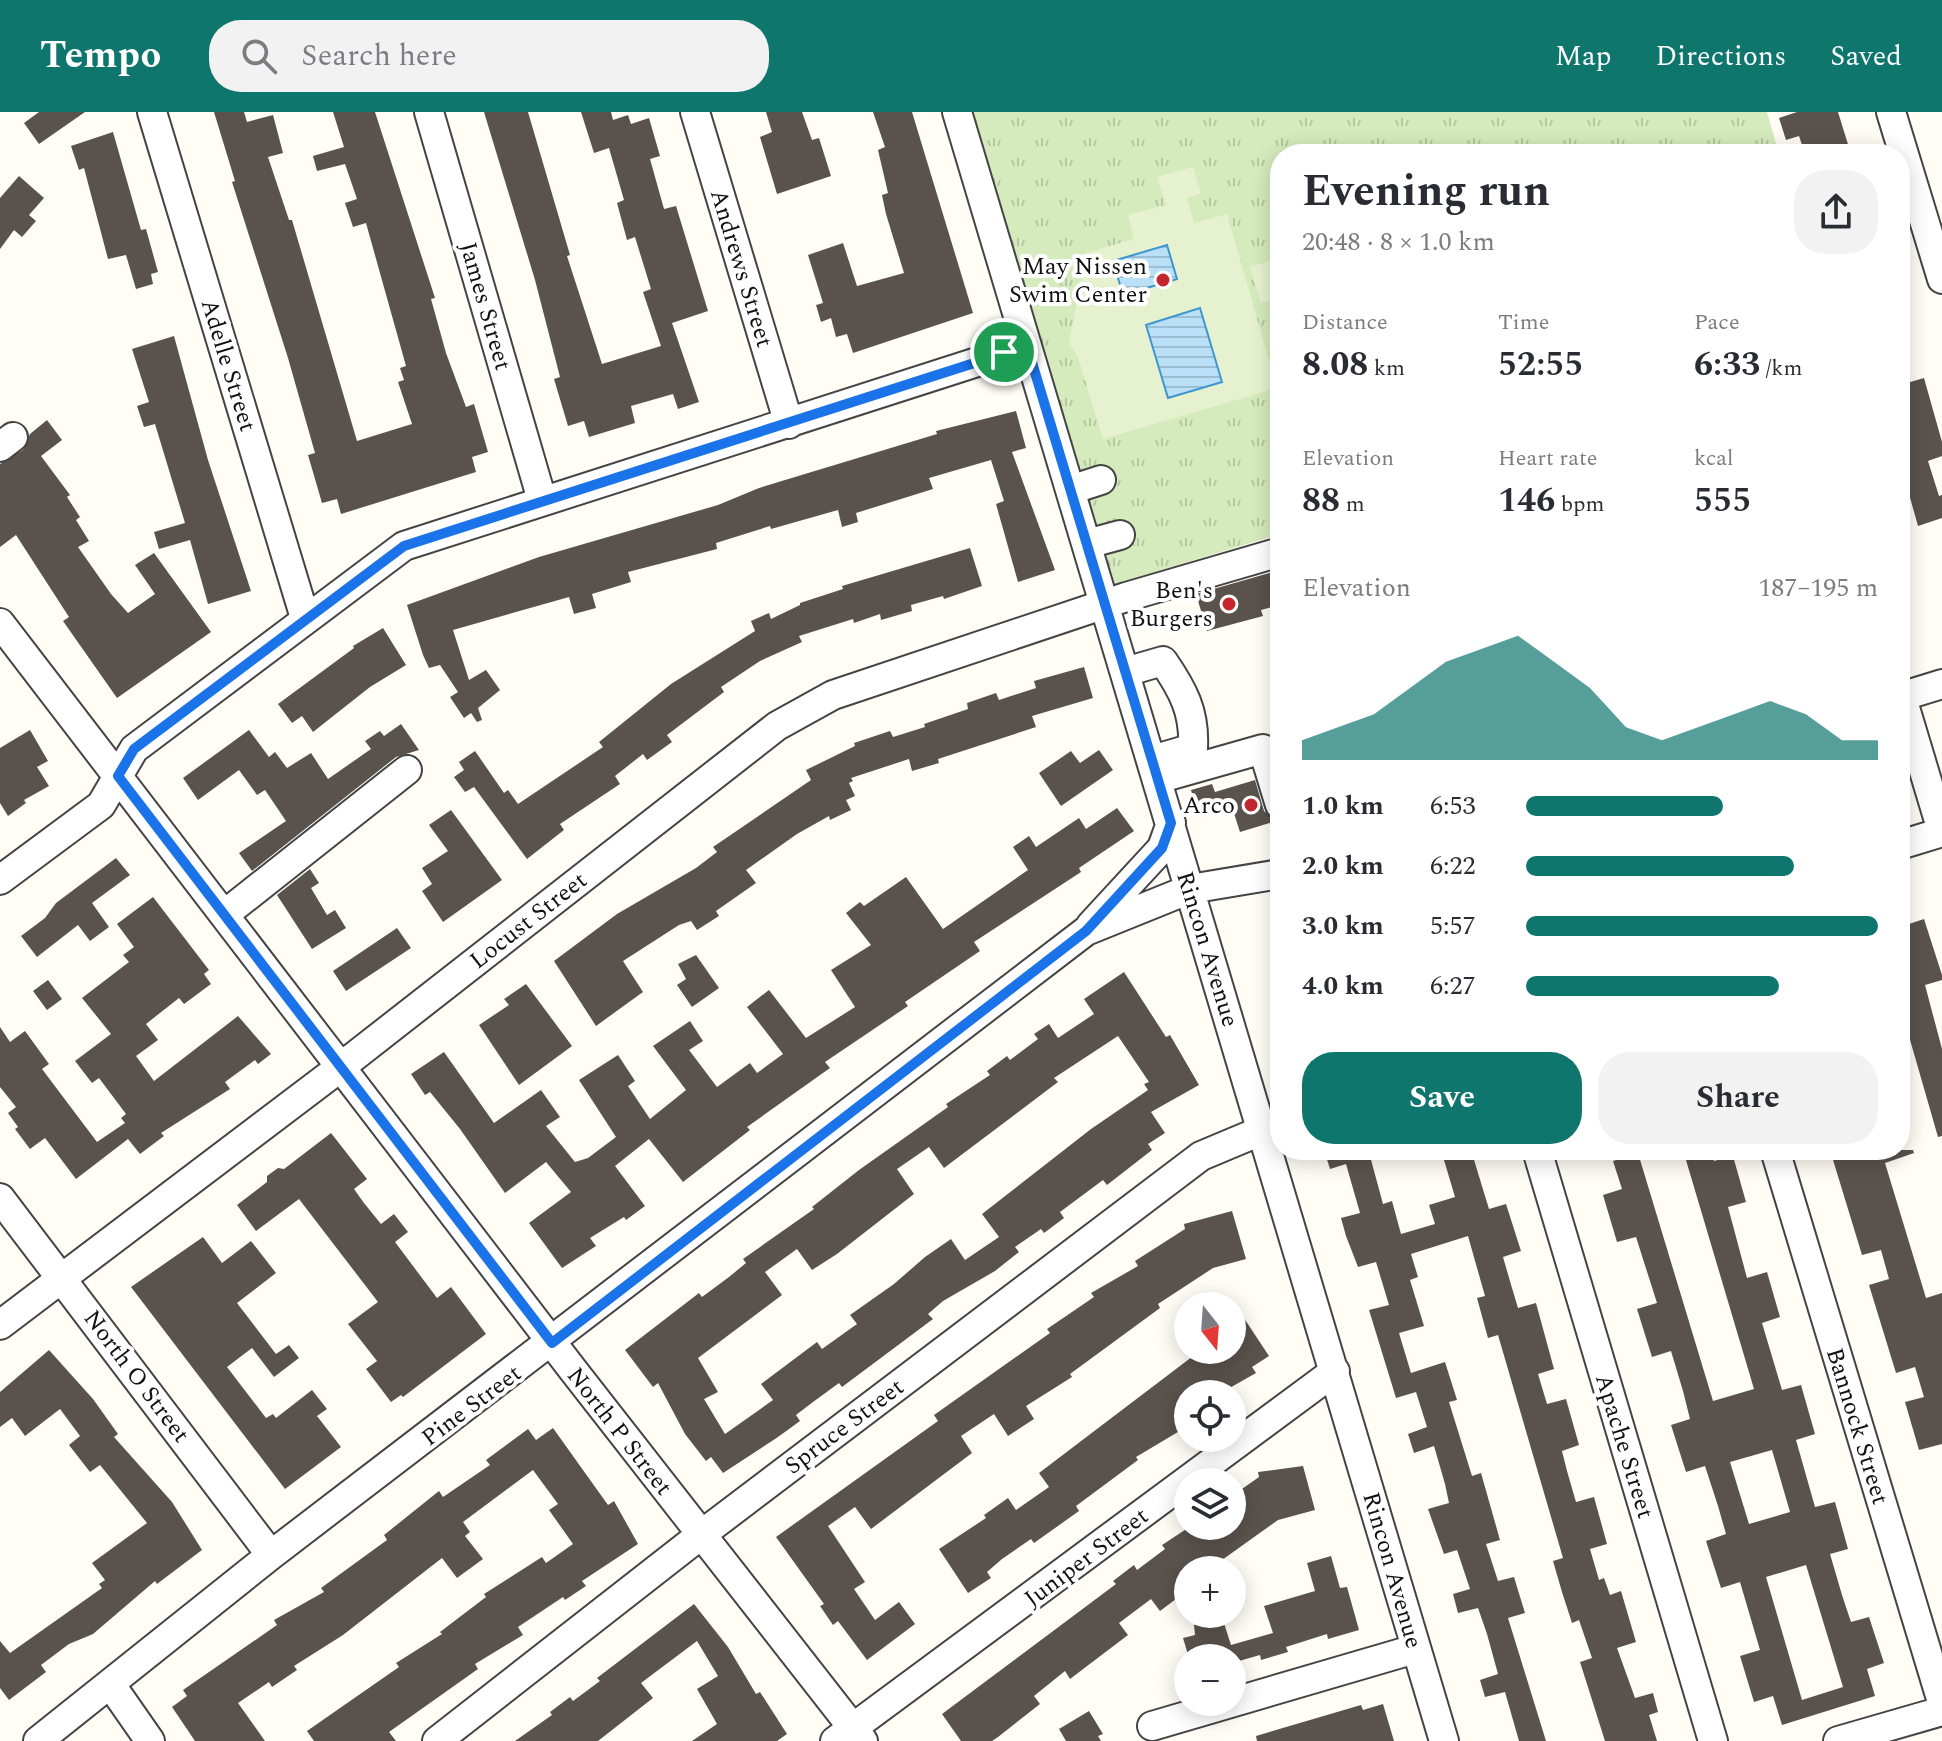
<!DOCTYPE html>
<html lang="en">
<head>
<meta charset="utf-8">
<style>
	body { margin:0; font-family:Spectral,serif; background:#f2f2f3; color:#2b2b33; height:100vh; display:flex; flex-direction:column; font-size:30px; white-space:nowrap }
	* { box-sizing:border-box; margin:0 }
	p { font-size:26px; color:#7c7c81 }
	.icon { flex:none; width:44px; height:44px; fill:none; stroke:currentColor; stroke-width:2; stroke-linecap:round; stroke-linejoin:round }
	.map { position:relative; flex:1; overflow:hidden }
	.panel { position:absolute; left:1270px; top:32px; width:640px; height:1016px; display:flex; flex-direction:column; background:#fff; border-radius:32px; box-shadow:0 4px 20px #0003 }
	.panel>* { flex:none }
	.needle { width:52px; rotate:163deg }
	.fabs { position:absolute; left:1174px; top:1180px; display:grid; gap:16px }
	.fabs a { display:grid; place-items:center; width:72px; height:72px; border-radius:50%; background:#fff; box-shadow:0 4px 20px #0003; font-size:40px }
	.pin { position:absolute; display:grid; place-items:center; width:68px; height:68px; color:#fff; margin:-34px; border:4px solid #fff; border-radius:50%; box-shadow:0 2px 8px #0007 }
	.round { display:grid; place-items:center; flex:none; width:84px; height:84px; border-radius:32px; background:#f2f2f3 }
	.headline { display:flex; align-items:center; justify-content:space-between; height:136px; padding:0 32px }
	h1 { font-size:44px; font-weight:700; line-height:60px }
	.stats { display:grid; grid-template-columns:repeat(3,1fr); gap:12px; height:136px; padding:8px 32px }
	.stats div { display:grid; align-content:center }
	.stats b { font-size:34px; font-weight:700 }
	.stats small { font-size:22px; font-weight:400 }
	.stats p { font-size:22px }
	.chart { height:224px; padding:16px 32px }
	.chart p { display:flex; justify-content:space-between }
	.chart svg { width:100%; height:144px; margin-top:8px; fill:#0f766e; opacity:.7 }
	.primary-button { display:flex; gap:16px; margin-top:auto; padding:16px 32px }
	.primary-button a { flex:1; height:92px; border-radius:32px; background:#0f766e; color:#fff; font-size:32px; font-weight:700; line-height:92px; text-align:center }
	.primary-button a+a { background:#f2f2f3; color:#2b2b33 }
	ul { padding:0 32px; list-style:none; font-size:26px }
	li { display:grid; grid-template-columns:128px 96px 1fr; align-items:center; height:60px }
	li i { height:20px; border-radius:10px; background:#0f766e }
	header { display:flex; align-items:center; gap:48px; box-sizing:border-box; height:112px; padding:0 40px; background:#0f766e; color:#fff }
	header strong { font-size:38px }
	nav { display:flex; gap:44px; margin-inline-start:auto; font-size:28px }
	.search { width:560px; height:72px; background:#f2f2f3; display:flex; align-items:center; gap:20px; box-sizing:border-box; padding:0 28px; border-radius:32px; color:#7c7c81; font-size:30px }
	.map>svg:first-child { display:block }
	.park { fill:url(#park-tufts) }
	.pitch { fill:#e6f2cf }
	.water { fill:url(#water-rules); stroke:#3f96cf; stroke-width:2 }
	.building { fill:#5a524d; fill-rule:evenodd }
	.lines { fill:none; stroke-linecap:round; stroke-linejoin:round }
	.minor-casing { stroke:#444; stroke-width:32 }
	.minor { stroke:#fff; stroke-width:28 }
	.route-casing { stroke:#fff; stroke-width:16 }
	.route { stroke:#1a73e8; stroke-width:10 }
	.poi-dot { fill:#c4262e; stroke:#fff; stroke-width:3 }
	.labels { text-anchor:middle; stroke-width:8; stroke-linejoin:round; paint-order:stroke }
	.poi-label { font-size:24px; fill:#111; stroke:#fff; text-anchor:end }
	.street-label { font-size:24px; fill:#111; stroke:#fff }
</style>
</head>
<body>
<header>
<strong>Tempo</strong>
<div class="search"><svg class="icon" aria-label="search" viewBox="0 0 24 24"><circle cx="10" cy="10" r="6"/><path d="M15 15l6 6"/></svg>Search here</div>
<nav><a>Map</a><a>Directions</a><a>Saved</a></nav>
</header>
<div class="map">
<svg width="1942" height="1629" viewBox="0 0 1942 1629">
	<defs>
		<pattern id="park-tufts" width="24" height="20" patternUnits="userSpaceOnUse" patternTransform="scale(2)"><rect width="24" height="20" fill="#d5ebbd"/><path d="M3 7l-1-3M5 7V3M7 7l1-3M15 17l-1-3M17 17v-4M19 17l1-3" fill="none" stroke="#b6c8a1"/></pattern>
		<pattern id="water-rules" width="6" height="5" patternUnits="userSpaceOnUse" patternTransform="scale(2)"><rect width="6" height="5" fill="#b9e0f7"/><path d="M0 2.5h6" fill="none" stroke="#9ebfd3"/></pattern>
	</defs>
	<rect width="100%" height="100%" fill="#fffdf5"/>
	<path class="park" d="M971 0H1767L1779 42H1280V422L1112 473Z"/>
	<path class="pitch" d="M1193 55 1201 81 1187 86 1194 111 1227 102 1277 276 1103 327 1078 245 1069 231 1086 141 1134 127 1128 103 1166 93 1157 65Z
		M1280 146V186L1261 191 1250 155Z"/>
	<path class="water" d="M1167 133 1177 167 1123 183 1113 149Z
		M1200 196 1222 270 1168 286 1146 213Z"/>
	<path class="building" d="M39 0H85L39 32 24 11Z
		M214 0H244L247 10 273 3 283 41 268 45 289 108H292L357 329 412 312 398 270 404 268 400 256 406 254 366 111 353 115 345 91 357 87 345 52 317 59 313 44 344 35 333 0H375L435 186 431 187 446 241 466 295 474 292 488 340 472 345 476 360 341 402 337 387 322 391 308 343 315 341 288 246 232 70 235 69Z
		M484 0H528L570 143 567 144 602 252 661 234 643 180 651 177 635 125 627 128 617 91 624 88 609 36 594 41 581 0H611L613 8 628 3 631 12 649 6 660 44 650 47 664 97 676 94 708 199 672 211 699 290 678 297 673 282 631 294 635 311 589 325 584 309 568 314 554 267 560 265 535 168Z
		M766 0H802L812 28 819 26 831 64 777 82 760 25 772 20Z
		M873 0H912L973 201 853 241 847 222 836 225 831 206 821 210 816 193 823 191 808 143 843 131 857 174 904 161 886 102 882 83 888 81 878 38 885 35Z
		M1797 0H1838L1851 42H1805L1799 24 1786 28 1779 6Z
		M113 20 141 118 146 117 158 160 151 162 153 172 136 177 126 143 108 147 84 56 79 58 71 34Z
		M19 64 44 86 29 103 36 109 22 125 14 118 0 137V86Z
		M174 224 208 348 251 479 208 492 190 428 159 437 154 420 185 411 155 312 144 315 137 294 149 290 132 237Z
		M1924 266 1942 330V344L1928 349 1939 384 1942 383V406L1918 414 1900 350V273Z
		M1016 299 1026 336 1012 340 1055 458 1018 470 996 392 1004 389 991 348 929 366 933 377 856 401 858 410 842 415 838 398 771 417 770 414 716 431 717 437 628 460 631 470 592 482 596 496 574 502 569 485 453 518 469 568 486 558 500 578 478 596 482 608 477 610 471 601 464 606 450 585 458 580 440 553 429 556 423 543 407 493 539 445 718 393 759 376 937 322 936 319Z
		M47 308 62 328 41 344 70 383 67 385 80 405 76 408 89 429 78 435 111 482 128 501 155 482 135 453 154 441 211 520 117 586 63 509 69 505 16 423 0 435V352L23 338 30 322Z
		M970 436 982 474 944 487 943 484 911 493 912 499 881 508 880 502 854 511 853 507 799 524 802 530 760 549 721 575 724 580 667 623 672 630 647 648 643 642 615 664 620 672 560 712 564 718 527 747 474 675 465 680 454 665 464 658 459 650 475 639 504 681 508 678 518 692 603 635 599 630 671 572 755 519 751 509 769 501 771 507 800 493V491L843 477 842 474Z
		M1280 458V493L1261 498 1263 504 1207 519 1196 482Z
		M383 516 406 553 370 575 313 620 302 604 292 611 278 592 354 536 353 534Z
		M1084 555 1093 586 1032 604 1036 615 938 647 939 651 912 659 909 647 851 666 853 669 849 671 855 684 846 688 851 698 830 708 829 704 797 722 746 758 756 771 716 799 719 804 697 818 691 809 679 813 623 849 643 880 596 914 554 849 617 802 696 756 717 740 713 735 811 668 806 658 855 634 854 631 890 619 893 625 925 615 924 612 968 597 967 591 996 581 999 588 1036 576 1034 569Z
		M401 612 419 638 396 645 252 759 239 741 286 709 265 678 257 683 239 658 198 688 183 666 249 618 269 645 275 640 287 656 311 641 328 667 371 637 365 629 380 619 384 624Z
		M30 618 48 649 37 655 49 674 24 688 26 691 8 704 0 691V636Z
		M1099 638 1113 658 1061 694 1039 661 1071 639 1080 651Z
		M1255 668 1264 699 1276 709 1240 720 1231 692 1198 701 1191 678 1212 672 1215 680Z
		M1117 696 1134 719 1079 756 1081 760 974 830 980 839 905 890 908 894 825 950 830 956 747 1015 750 1018 683 1070 649 1027 615 1054 645 1094 626 1108 624 1105 590 1126 596 1134 562 1156 529 1111 571 1080 546 1050 505 1081 460 1017 430 980 425 983 411 962 444 940 494 1011 541 978 560 1005 546 1014 575 1050 588 1046 616 1025 579 968 618 943 635 969 628 974 650 1007 686 978 653 934 690 909 703 929 689 938 717 975 750 951 757 961 783 942 747 895 769 878 806 926 855 895 831 858 871 833 846 801 860 790 864 794 906 765 943 817 1028 758 1013 735 1029 724 1036 735 1079 706 1086 717Z
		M451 698 502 768 443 810 422 779 432 772 422 756 448 739 429 713Z
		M116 746 130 763 92 791 109 815 90 829 78 813 37 845 21 824 45 806 56 791Z
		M310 757 319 771 311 776 327 803 335 798 346 816 312 837 277 783Z
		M153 785 209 858 204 862 211 872 184 892 179 886 146 912 158 928 136 944 154 969 238 904 271 942 258 952 255 948 225 970 230 977 161 1021 164 1024 140 1042 128 1027 76 1067 45 1026 30 1037 15 1017 18 1015 8 1001 16 995 0 975V915L10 930 25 919 49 952 42 957 97 1030 125 1011 121 1006 126 1002 99 966 92 971 75 949 111 922 82 886 129 850 123 843 134 835 117 812Z
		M1924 807 1942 863V868L1925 873 1942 937V1024L1938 1025 1900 893V815Z
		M397 816 411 836 346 879 333 859Z
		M696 843 719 876 692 895 677 873 686 867 678 852Z
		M1124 860 1166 925 1170 923 1199 973 1151 1000 1165 1021 1148 1032 1152 1038 1107 1073 1103 1068 1060 1100 1064 1106 1044 1121 1041 1117 1015 1135 1019 1140 995 1159 943 1189 928 1202 933 1207 842 1275 839 1271 813 1290 796 1303 800 1309 778 1325 723 1361 711 1345 706 1349 685 1322 658 1271 653 1275 625 1238 699 1181 702 1185 729 1165 746 1151 743 1147 814 1097 812 1095 859 1058 948 995 946 992 990 963 987 959 1007 944 1010 948 1038 927 1034 922 1049 912 1058 926 1094 902 1084 887ZM1118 924 1149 970 1144 972 1148 978 1091 1017 982 1102 999 1125 965 1148 951 1127 925 1145 894 1172 850 1203 857 1212 822 1237 817 1230 761 1272 773 1288 725 1322 704 1287 718 1280 698 1246 782 1183 765 1160 797 1137 812 1158 837 1142 914 1082 897 1057 929 1035 944 1056 1058 970 1054 966Z
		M48 868 62 887 47 898 33 879Z
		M526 872 572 934 519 973 479 913 509 893 504 887Z
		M331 1021 367 1067 354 1077 364 1091 381 1112 394 1102 408 1120 395 1130 437 1186 451 1175 486 1222 403 1285 401 1283 391 1290 366 1257 377 1249 348 1212 378 1190 299 1087 256 1119 237 1093 267 1070V1064L278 1056 284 1057Z
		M1324 1038H1377L1378 1042 1370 1044 1383 1092 1392 1089 1401 1122 1435 1112 1429 1093 1455 1085 1441 1038H1471L1489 1097 1506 1092 1521 1139 1503 1145 1512 1176 1518 1196 1536 1191 1554 1257 1538 1262 1547 1292 1566 1287 1579 1333 1562 1339 1567 1359 1576 1390 1594 1385 1607 1432 1590 1437 1599 1468 1604 1466 1610 1483 1621 1479 1636 1530 1617 1536 1635 1586 1653 1581 1658 1600 1649 1603 1657 1629H1605L1580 1550 1592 1546 1579 1508 1572 1511 1562 1480 1553 1449 1563 1446 1498 1223 1488 1226 1477 1186 1485 1184 1468 1124 1411 1142 1418 1165 1410 1168 1424 1214 1399 1221 1411 1261 1445 1250 1457 1288 1449 1290 1472 1364 1481 1361 1500 1428 1486 1432 1498 1469 1514 1465 1525 1501 1508 1506 1546 1629H1519L1505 1580 1485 1585 1480 1568 1498 1562 1487 1522 1478 1496 1458 1501 1453 1482 1470 1477 1457 1438 1444 1442 1428 1397 1449 1391 1445 1372 1434 1334 1414 1341 1408 1322 1427 1315 1416 1280 1396 1286 1369 1198 1389 1193 1376 1150 1358 1155 1346 1124 1341 1106 1360 1101 1346 1052 1330 1057Z
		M1683 1038H1710L1714 1049 1733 1044 1746 1090 1728 1095 1747 1166 1767 1160 1780 1205 1762 1211 1782 1278 1801 1273 1815 1322 1796 1328 1815 1395 1835 1390 1848 1437 1830 1442 1842 1483 1851 1510 1869 1505 1884 1551 1867 1557 1875 1584 1782 1613 1773 1584 1754 1590 1740 1544 1760 1538 1740 1470 1721 1476 1706 1429 1726 1422 1718 1394 1705 1354 1686 1360 1671 1313 1690 1307 1683 1279 1671 1239 1652 1245 1637 1197 1657 1191 1636 1125 1617 1130 1603 1083 1622 1077 1613 1049 1638 1041 1713 1289 1754 1277ZM1772 1338 1790 1400 1749 1412 1730 1350ZM1806 1453 1843 1575 1802 1588 1766 1465Z
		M1830 1038H1913L1914 1041 1885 1051 1926 1186 1942 1181V1332L1919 1338 1905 1290 1924 1285 1915 1255 1896 1261 1869 1173 1889 1167 1881 1138 1862 1143Z
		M1232 1099 1246 1147 1213 1156 1158 1192 1160 1196 1070 1262 1072 1265 1026 1294 1034 1307 1008 1324 994 1302 961 1324 972 1341 871 1417 855 1395 828 1414 865 1470 854 1477 875 1508 899 1490 915 1512 867 1548 838 1509 833 1513 820 1494 824 1492 776 1425 938 1309 934 1303 1050 1221 1047 1217 1094 1185 1091 1181 1138 1154 1135 1149 1185 1117 1184 1112Z
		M203 1125 222 1151 251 1129 276 1161 237 1191 276 1242 289 1233 299 1246 274 1265 252 1236 227 1255 266 1306 273 1302 276 1306 312 1278 327 1297 317 1304 341 1335 285 1377 131 1175Z
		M1232 1188 1269 1244 1252 1255 1256 1261 1219 1282H1188V1314L1136 1345 1138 1348 1076 1394 1079 1399 1034 1431 1031 1427 1002 1447 987 1460 991 1466 968 1481 939 1437 986 1406 984 1403 1008 1386 1016 1398 1049 1375 1039 1361 1201 1238H1232Z
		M49 1238 93 1287 118 1322 114 1325 172 1390 202 1438 157 1472 155 1469 93 1522 69 1532 41 1553 46 1560 9 1588 0 1576V1529L10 1541 102 1476 99 1472 105 1468 92 1451 147 1411 100 1353 90 1360 69 1333 80 1324 60 1297 25 1324 12 1306 0 1315V1280Z
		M553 1316 608 1393 614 1389 638 1432 582 1469 586 1474 565 1488 563 1485 518 1515 523 1523 475 1552 478 1557 389 1620 396 1629H314L307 1619 399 1555 396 1551 442 1522 440 1520 486 1485 484 1482 542 1445 546 1451 573 1432 549 1398 558 1392 533 1358 463 1410 470 1420 465 1424 483 1447 457 1466 442 1446 343 1523 294 1554 297 1558 272 1575 269 1570 238 1591 265 1629H195L172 1595 187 1584 183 1578 277 1513 274 1508 324 1480 321 1476 387 1428 384 1423 439 1379 443 1385 490 1353 486 1348 528 1317 536 1328Z
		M1303 1354 1315 1398 1278 1408 1208 1458H1188V1478L1160 1499 1151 1487 1119 1511 1128 1523 1070 1567 1065 1559 1034 1584 1040 1592 998 1625 992 1629H961L942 1602 1116 1472 1113 1469 1134 1453 1137 1458 1165 1437 1162 1433 1191 1414H1232V1384L1259 1365 1258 1360Z
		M1331 1444 1340 1476 1347 1475 1359 1518 1328 1527 1327 1522 1286 1535 1288 1540 1261 1548 1260 1543 1232 1551V1546H1189L1183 1526 1195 1523 1194 1513 1222 1505 1231 1533 1273 1521 1264 1494 1315 1479 1307 1451Z
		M694 1492 728 1535 756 1582 760 1580 787 1622 777 1629H692L717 1612 697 1577 718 1564 697 1529 641 1571 653 1586 598 1629H515L552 1603 550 1600 570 1585 573 1589 600 1569 597 1566Z
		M1383 1592 1394 1629H1257L1256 1624 1361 1593 1363 1598Z
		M1089 1599 1103 1622 1098 1624 1101 1629H1066L1059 1617Z"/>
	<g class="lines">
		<g class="minor-casing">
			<path id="minor" d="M152 0 305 506
				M429 0 542 388
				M695 0 789 312
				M957 0 1444 1629
				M1891 0 1942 167
				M0 335 13 325
				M1070 378 1101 368
				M1087 432 1120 423
				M0 511 573 1258 863 1629
				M1125 560 1163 549C1183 578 1195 600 1193 636L1152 648
				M1900 579 1942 719
				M1900 585 1942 572
				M1157 667 1263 637 1280 693
				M1900 733 1942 720
				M0 768 101 693 134 637 404 434 1027 234
				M225 802 407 658
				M1091 813 1162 736 1171 711
				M1537 1038 1713 1629
				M1775 1038 1942 1590
				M0 1086 271 1443
				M0 1213 342 954 777 614 833 583 1126 485 1280 440
				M111 1573 150 1629
				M1152 1614 1415 1537
				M38 1629 271 1443 1086 819 1190 777 1280 762
				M437 1629 702 1422 1201 1044 1263 1018
				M835 1629 1335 1259
				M1838 1629 1942 1599"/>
		</g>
		<use href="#minor" class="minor"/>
	</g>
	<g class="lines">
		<g class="route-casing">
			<path id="route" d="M1027 234 1171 711 1162 736 1086 819 552 1231 118 664 134 637 404 434Z"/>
		</g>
		<use href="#route" class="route"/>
	</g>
	<g class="poi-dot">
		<circle cx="1163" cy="168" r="8"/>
		<circle cx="1229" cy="492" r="8"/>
		<circle cx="1251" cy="693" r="8"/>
	</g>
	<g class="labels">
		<g class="poi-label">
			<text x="1147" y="162">May Nissen<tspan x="1147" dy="28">Swim Center</tspan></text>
			<text x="1213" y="486">Ben's<tspan x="1213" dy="28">Burgers</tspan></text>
			<text x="1235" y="701">Arco</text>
		</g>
		<g class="street-label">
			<text transform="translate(742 156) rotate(73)" y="8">Andrews Street</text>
			<text transform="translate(486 194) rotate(74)" y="8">James Street</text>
			<text transform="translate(229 253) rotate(73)" y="8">Adelle Street</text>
			<text transform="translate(528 808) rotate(-38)" y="8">Locust Street</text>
			<text transform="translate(1208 837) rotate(73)" y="8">Rincon Avenue</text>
			<text transform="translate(137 1264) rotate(53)" y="8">North O Street</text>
			<text transform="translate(471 1293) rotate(-37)" y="8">Pine Street</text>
			<text transform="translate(844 1314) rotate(-37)" y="8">Spruce Street</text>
			<text transform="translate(1858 1314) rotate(73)" y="8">Bannock Street</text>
			<text transform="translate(620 1319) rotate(52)" y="8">North P Street</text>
			<text transform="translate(1625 1334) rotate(73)" y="8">Apache Street</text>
			<text transform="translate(1086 1445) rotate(-37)" y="8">Juniper Street</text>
			<text transform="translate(1393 1458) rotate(74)" y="8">Rincon Avenue</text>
		</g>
	</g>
</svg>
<div class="fabs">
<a><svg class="needle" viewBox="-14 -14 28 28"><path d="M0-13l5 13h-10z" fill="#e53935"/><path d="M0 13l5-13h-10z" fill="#7c7c81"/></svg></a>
<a><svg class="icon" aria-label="locate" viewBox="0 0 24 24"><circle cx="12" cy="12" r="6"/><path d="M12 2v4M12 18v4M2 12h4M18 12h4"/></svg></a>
<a><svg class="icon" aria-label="layers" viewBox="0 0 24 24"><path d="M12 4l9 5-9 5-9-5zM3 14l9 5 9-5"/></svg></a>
<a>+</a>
<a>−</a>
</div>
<div class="pin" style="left:1004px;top:240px;background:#1e9e55"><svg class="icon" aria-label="arrive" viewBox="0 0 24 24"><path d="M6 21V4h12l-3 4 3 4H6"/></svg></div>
<section class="panel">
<div class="headline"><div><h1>Evening run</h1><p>20:48 · 8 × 1.0 km</p></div><a class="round"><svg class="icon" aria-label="share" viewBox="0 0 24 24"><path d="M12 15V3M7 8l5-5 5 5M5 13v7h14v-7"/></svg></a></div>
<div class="stats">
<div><p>Distance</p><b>8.08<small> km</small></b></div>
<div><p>Time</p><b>52:55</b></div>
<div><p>Pace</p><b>6:33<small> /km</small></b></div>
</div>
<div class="stats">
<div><p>Elevation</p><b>88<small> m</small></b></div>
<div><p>Heart rate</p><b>146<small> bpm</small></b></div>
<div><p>kcal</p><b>555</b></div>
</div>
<div class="chart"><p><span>Elevation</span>187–195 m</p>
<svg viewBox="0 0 160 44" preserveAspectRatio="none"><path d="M0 44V38L10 34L20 30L30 22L40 14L50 10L60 6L70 14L80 22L90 34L100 38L110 34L120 30L130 26L140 30L150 38L160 38V44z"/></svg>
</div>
<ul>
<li><b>1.0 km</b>6:53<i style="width:56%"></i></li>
<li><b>2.0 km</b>6:22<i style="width:76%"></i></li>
<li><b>3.0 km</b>5:57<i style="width:100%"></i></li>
<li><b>4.0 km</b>6:27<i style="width:72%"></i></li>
</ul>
<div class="primary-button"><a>Save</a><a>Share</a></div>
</section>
</div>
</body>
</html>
